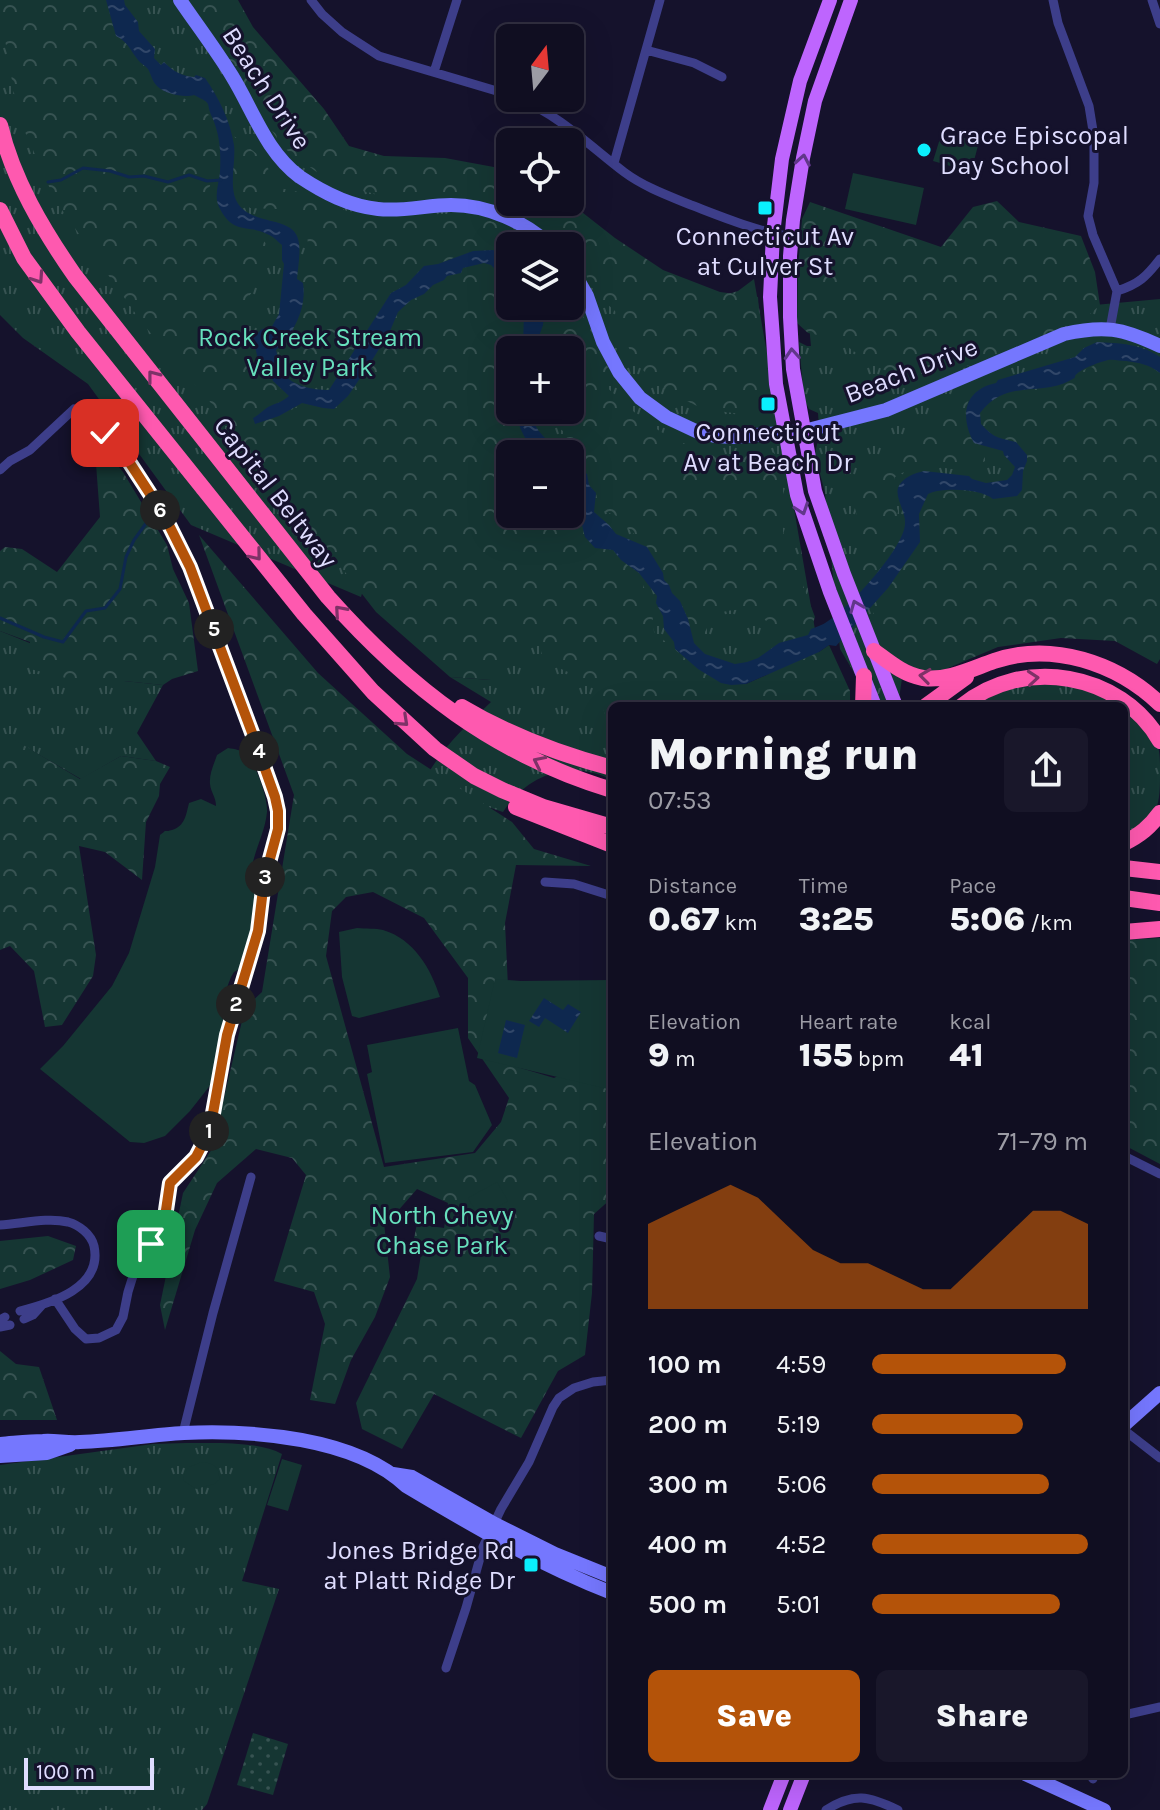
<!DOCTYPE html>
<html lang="en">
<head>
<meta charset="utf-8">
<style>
	body { margin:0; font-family:Karla,sans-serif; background:#19172a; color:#f1f3f6; height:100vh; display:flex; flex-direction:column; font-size:30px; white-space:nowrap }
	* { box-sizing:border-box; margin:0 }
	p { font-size:26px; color:#9c9ca5 }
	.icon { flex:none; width:44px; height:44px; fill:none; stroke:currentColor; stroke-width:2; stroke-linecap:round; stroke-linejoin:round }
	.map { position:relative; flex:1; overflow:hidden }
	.side { position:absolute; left:608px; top:702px; width:520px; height:1076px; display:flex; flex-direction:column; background:#100e21; border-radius:12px; box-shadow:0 8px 32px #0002,0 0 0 2px #302e3f }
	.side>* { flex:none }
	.needle { width:52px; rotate:16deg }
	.buttons { position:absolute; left:496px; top:24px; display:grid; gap:16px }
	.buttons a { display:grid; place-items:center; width:88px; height:88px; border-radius:12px; background:#100e21; box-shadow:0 8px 32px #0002,0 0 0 2px #302e3f; font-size:40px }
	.scale { position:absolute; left:24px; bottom:20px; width:130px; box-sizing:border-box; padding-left:8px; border:4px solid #dfddff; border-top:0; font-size:22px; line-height:28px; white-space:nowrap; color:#dfddff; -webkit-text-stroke:6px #15122c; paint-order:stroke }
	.pin { position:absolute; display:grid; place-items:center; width:68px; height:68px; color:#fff; margin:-34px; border-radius:16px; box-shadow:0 4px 12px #0006 }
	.km { position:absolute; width:40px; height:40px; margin:-20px; border-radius:50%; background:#222; color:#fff; font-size:22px; line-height:40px; text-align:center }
	.round { display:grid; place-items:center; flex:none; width:84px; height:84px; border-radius:12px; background:#19172a }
	.headline { display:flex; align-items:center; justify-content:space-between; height:136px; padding:0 40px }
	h1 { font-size:44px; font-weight:800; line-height:60px }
	.metrics { display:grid; grid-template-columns:repeat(3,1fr); gap:12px; height:136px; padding:8px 40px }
	.metrics div { display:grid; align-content:center }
	.metrics b { font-size:34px; font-weight:800 }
	.metrics small { font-size:22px; font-weight:400 }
	.metrics p { font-size:22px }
	.chart { height:224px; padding:16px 40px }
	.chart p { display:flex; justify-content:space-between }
	.chart svg { width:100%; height:144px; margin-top:8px; fill:#b45309; opacity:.7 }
	.action { display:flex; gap:16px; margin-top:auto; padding:16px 40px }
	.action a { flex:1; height:92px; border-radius:12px; background:#b45309; color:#fff; font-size:32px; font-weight:800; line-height:92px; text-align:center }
	.action a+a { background:#19172a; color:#f1f3f6 }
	ul { padding:0 40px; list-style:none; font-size:26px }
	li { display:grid; grid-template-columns:128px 96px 1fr; align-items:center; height:60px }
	li i { height:20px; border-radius:10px; background:#b45309 }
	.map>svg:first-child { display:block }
	.grass { fill:url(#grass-tufts); fill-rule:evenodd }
	.forest { fill:url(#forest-crowns); fill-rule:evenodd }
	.garden { fill:url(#garden-dots) }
	.pitch { fill:#153633 }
	.water { fill:url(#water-ripples) }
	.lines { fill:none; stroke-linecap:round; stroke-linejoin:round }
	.stream { stroke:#0e284f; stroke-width:3 }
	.street { stroke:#3d3e8a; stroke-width:9 }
	.secondary { stroke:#7577fe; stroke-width:14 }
	.primary { stroke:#be65fe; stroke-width:14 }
	.highway { stroke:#fe59af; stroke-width:16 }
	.oneway { stroke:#61378a }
	.oneway2 { stroke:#7e3267 }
	.route-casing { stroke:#fff; stroke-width:16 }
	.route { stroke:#b45309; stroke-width:10 }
	.poi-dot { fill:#0aeffd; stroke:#15122c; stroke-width:3 }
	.labels { text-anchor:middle; stroke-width:6; stroke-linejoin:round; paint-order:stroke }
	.street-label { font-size:26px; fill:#dfddff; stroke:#15122c }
	.poi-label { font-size:26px; fill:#dfddff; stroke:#15122c }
	.park-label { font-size:26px; fill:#67e0bd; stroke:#15122c }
</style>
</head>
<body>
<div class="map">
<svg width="1160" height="1810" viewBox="0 0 1160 1810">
	<defs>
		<pattern id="grass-tufts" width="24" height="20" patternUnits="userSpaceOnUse" patternTransform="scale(2)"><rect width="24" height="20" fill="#153633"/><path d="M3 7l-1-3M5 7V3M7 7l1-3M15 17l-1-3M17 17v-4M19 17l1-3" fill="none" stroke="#375352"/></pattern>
		<pattern id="forest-crowns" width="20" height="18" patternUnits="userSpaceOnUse" patternTransform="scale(2)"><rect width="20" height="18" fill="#153633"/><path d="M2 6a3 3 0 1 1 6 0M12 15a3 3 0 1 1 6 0" fill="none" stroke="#375352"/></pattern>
		<pattern id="garden-dots" width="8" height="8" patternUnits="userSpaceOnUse" patternTransform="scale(2)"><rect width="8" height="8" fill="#153633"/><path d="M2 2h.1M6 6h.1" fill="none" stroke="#375352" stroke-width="1.8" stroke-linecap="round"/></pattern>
		<pattern id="water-ripples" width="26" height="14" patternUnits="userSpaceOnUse" patternTransform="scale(2)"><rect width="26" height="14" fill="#0e284f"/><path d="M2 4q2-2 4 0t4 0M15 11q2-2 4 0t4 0" fill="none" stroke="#314769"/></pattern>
	</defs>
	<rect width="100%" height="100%" fill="#15122c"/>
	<path class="grass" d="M0 0H223L339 154 444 160 510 202 649 270 712 294H728L738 291 754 279 821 664 612 706V782C605 775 598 774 589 772 555 764 521 783 503 812L422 785C440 749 463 729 491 702L450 677 491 680 371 560 361 597 191 525 88 384 23 338 0 315ZM510 246H570V306H510ZM510 350H570V410H510ZM510 454H570V514H510Z
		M1160 299V616L954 641 908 661 902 678 898 706H874L840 649 825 493 815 454 817 444 820 440 818 413 809 409 804 399 799 342 807 346H811L807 303 1095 305Z
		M0 631 124 681 163 685 137 733 156 761 121 756 81 779 0 732Z
		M1072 682 1123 706H975L985 698 1009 687Z
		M1124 707C1134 717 1148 727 1155 739 1160 748 1160 759 1160 770 1160 805 1160 820 1124 834Z
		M187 1443C215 1443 258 1441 282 1454L242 1581 279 1589 207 1804 202 1810H0V1465L153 1444Z"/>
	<path class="forest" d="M0 0H106L116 36C131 43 136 59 148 69 154 88 162 87 177 95 189 100 201 109 212 117 228 140 219 165 209 188 216 199 220 213 229 222 247 238 264 223 270 258L261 266 244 311V332L253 338C255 358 274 384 289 396 282 402 276 403 268 407 263 410 260 415 254 417L290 411 302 403 323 408C330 405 339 402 346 397 353 392 385 341 391 330 393 325 394 318 397 313 408 297 434 291 447 276L461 273 463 268C469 266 477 264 483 264 502 263 510 292 510 306H513C516 320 517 335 517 350H510V383L507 387 508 415 517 419 527 441 542 454H510V514H570V501L581 521 585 537 595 547 613 550 621 560 639 573 652 610 654 632 698 669 746 684 819 652 829 645 850 691V706H612V733L593 683 543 661 539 636 491 680 450 677 376 612 242 439 143 324 55 200 18 116 0 10Z
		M188 0H238L253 27 324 109 349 146 384 156 445 158 510 170V202H569L615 238 663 270 720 292 758 297 765 409 756 416 703 409 667 391 637 365 628 346 615 311 597 295 570 246H567L541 224 509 202 457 194 397 199 333 184 284 148 260 114Z
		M230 133 257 154 284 189 313 195 347 211 418 218 464 212 525 233 542 246H510V260L493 250 473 251 438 264 424 266 406 285 391 293 347 359 340 363 329 377C303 375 296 367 276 350 294 335 307 307 303 283L297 279C310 265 310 245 305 227L278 209 250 208 235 194Z
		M997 201 1019 222 1081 236 1095 272 1100 305 1089 315 1001 355 963 367 952 363 912 376 884 370 870 363 837 339 808 333 797 323 798 269 802 219 810 202 941 247 973 207Z
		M570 280 574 286 585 322 597 341 609 370 601 382C622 401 644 423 670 437 688 447 710 451 731 455 747 457 757 448 774 453L783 485V532L815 617 809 635 779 643C764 609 750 605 714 614L702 638 694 643 688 619 680 601 672 593 669 585 664 580 647 547 627 527 621 523 617 516 603 511 595 502 596 494 589 485 587 474 581 469 576 461 570 459V454H567L563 431 544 419 542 410H570V350H538L537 342 543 325 545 306H570Z
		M1110 359C1129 362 1145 361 1160 373V659L1157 664 1115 641 1061 638 998 647 941 671 918 670 899 659 885 643 871 607 888 588 920 542 919 514 928 494C941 488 971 490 985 494 987 494 989 496 991 497 999 498 1009 497 1017 496 1025 486 1022 473 1027 461L1004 439 1001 440 992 435 981 424 980 413 988 402 996 398 1024 388 1056 385 1079 372Z
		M977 381C975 394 970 395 967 405 963 418 969 431 974 443L985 446V461L980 464 971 463 965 471 918 464 895 477 892 493 898 511 895 533 897 546 871 581 862 589 854 574 863 563 865 542 854 505 855 496 868 481 896 460 917 431 940 406Z
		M94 437 123 472 167 545 173 569 189 603 198 671 172 679 163 685 124 681H78L30 669V642L0 631V551L5 547 22 549 57 572 100 517Z
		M199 535 318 673 407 754 512 822 534 849 591 866 516 865 505 923 508 987 491 1059 554 1078 588 1061 612 1074V1198L594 1214 592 1293 585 1355 558 1371 521 1438 434 1394 402 1449 362 1429 356 1403 417 1279 421 1255 411 1252 417 1224 444 1228 448 1203 417 1189 396 1213 383 1214 390 1277 375 1317 351 1360 335 1404 310 1400 325 1324 314 1292 274 1281 306 1175 292 1158 256 1149 217 1183 195 1230 165 1330 160 1305 183 1193 212 1149 245 1008 262 992 294 795ZM373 892 424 918 468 978V1038L509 1098 501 1122 475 1153 384 1167 326 956 332 911 346 897Z
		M0 731 80 779 121 756 156 761 170 767 160 784 159 796 146 822 142 880 105 852 79 846 96 955 93 976 62 1025 45 1027 34 971 10 946 0 950Z
		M1160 938V1164L1124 1145V940Z
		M48 1236 76 1246 73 1260 30 1280 0 1289V1241Z
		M0 1351 16 1364 39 1367 57 1420H0Z"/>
	<path class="garden" d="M253 1733 288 1744 273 1795 237 1785Z"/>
	<path class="pitch" d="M942 132 979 142 971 172 933 161Z
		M853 173 924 188 916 225 845 209Z
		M228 748C235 749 241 750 246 754 256 764 268 798 267 812 265 835 250 857 251 880 251 886 255 891 255 898 256 922 251 943 245 966L234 972 231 977 223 998 222 1011 227 1016 228 1022 212 1083 190 1111 165 1136 144 1143 130 1142 40 1069 63 1046 112 986 129 953 155 867 160 835C169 828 161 833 172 830 185 826 186 815 189 803L201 799 216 806C216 797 211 793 210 784 209 774 214 764 217 755Z
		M357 928C366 929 376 928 383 930 414 939 431 969 440 997L359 1018 352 1016 342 977 339 932Z
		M612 977V1090L477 1058 495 979 521 981 610 980Z
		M458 1028 469 1081 475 1085 492 1125 473 1152 385 1163 367 1074 372 1072 367 1045Z
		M497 1182 508 1201 479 1217 468 1198Z
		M282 1459 302 1465 288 1511 267 1505Z
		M202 1462C214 1463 220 1467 219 1480L214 1484 196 1489 184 1481 183 1476 189 1467Z"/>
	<path class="water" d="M106 0H124L125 5 138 22 139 31 155 49 154 58 161 65 164 62C173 71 181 76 194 77L196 75 205 78C219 98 230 120 234 145 236 161 229 184 236 200 247 225 289 216 297 236 302 247 298 266 297 279L303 283C307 307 294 334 276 350 278 357 279 364 282 370 289 386 313 390 329 390L391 293 406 285 424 266 438 264 473 251 493 250 510 260V279L506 274 498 272 491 265 484 263 463 268 461 273 447 276 444 280 433 285 424 294 411 300 398 312 390 331 371 362 348 396 334 409 323 408 302 403 279 416 255 424 253 418C259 415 263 410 268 407 276 403 281 403 289 396L273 381 270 373 259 364 253 338 262 329 271 328 279 314 284 264 282 260V245C277 241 273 236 267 234 247 224 234 235 220 209 213 197 219 184 220 172 221 152 220 135 212 117 205 101 214 105 194 95 184 98 165 94 157 86 152 81 151 74 148 69 145 65 141 64 138 60 130 50 128 42 116 36Z
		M522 306H545L543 325 537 342 538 350H523L524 310Z
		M1097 342C1119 343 1141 344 1160 357V373C1148 364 1140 363 1126 361 1120 361 1114 359 1108 360 1100 362 1086 367 1079 372 1071 378 1079 376 1071 380 1041 397 1007 378 980 413L981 424C995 439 997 437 1016 442L1027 455V461L1023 471 1022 490 1017 496 993 499C981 489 943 487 928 494L919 514 920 542 888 588 836 646 829 645 819 652 746 684 731 685 721 683 698 669 675 649 674 642 664 629 663 616 656 603 657 596 639 573 621 560 613 550 595 548 585 537 581 521 570 494V459L576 461 581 469 587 474 589 485 596 493 594 512 609 525 616 534 647 547 663 573 664 580 669 585 672 593 680 601 688 619 694 643 705 654 735 664 747 662 758 658 779 643 808 635 811 629C816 627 823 625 828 621 849 608 904 548 905 524 906 512 895 498 898 488 901 478 915 473 924 471L969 476 972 479 986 483 1007 480 1012 475 1015 467 1004 455 1003 451 974 443C960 417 963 390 996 383L998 380 1075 357 1084 348Z
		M516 410H532C530 429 551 443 563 454 558 454 548 456 543 454 527 448 517 425 516 410Z
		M544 998 563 1010 568 1004 581 1012 568 1033 545 1018 539 1027 529 1021Z
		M506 1020 525 1025 517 1058 498 1053Z"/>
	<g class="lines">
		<path class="stream" d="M48 182 61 180 83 168 110 171 129 177 144 176 168 182 189 175 207 181 221 180
			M0 618 44 637 63 642 86 611 105 608 120 589 126 557 134 540 147 522"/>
		<path class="street" d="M311 0 322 14 342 32 379 56 510 95
			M1053 0 1058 23 1089 106 1094 137V183L1088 216 1093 235 1117 291
			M1152 0 1160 24
			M646 50 694 63 722 77
			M434 72 457 0
			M518 98C559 115 590 146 624 172 644 187 669 196 691 205 725 218 756 231 792 237
			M614 163 660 0
			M1110 329 1117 291C1139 284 1146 277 1160 259
			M0 470 10 461 30 450 74 409 105 433 124 454 170 527 199 588 254 738 275 797 278 811V829L264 881 258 931 227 1035 210 1130 196 1157 170 1183 165 1217 161 1229 133 1276 128 1292 123 1317 116 1330 99 1338 86 1339 75 1329 55 1299
			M545 882 574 884 612 896
			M1124 1156 1160 1174
			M0 1225C21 1224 47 1217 68 1222 79 1225 91 1234 94 1246 103 1288 51 1303 20 1311
			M599 1236 612 1239
			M24 1319 33 1315 42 1305
			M0 1320 5 1317
			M0 1327 10 1325
			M1124 1430 1160 1458
			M183 1433 213 1313 251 1177
			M446 1668 466 1608 483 1547 501 1509 529 1462 553 1407 559 1398 574 1388 593 1382 612 1380
			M1124 1715 1160 1707
			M1090 1774 1093 1779
			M826 1810C854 1792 869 1796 898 1810"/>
		<path class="secondary" d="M180 0C197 25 216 50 232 76 253 110 266 152 300 177 324 193 349 206 378 209 403 212 427 205 451 205 488 205 525 222 551 246
			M570 266 587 296 603 342 619 372 640 398 666 417 698 432 715 436 733 437 804 431 886 410 1064 334C1104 325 1122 328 1160 346
			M1124 1425 1160 1393
			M0 1444C14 1443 29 1441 43 1441 55 1440 67 1443 80 1442 115 1441 149 1435 184 1433 252 1430 355 1437 406 1486 473 1526 538 1564 612 1593
			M0 1456 47 1453 70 1445
			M393 1474 412 1477 495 1524 555 1554 612 1577
			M1025 1774 1104 1810"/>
		<path class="primary" d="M830 0 800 81 782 159 773 234 770 297 773 338 776 384 797 495 830 592 875 706
			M851 0 815 101 803 158 793 220 790 256V317L793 369 815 491 844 574 896 706
			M770 1810 784 1774
			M790 1810 804 1774"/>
		<path class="highway" d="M0 125C13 180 43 230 75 276L328 597C408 687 495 755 612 790
			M0 210 24 258 78 332 304 614 373 692 435 749 474 776 502 790 543 807 612 827
			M874 651C889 662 904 675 923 678 948 681 971 669 994 661 1052 641 1117 663 1160 704
			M863 706 864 676
			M926 706 966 677
			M962 706C1022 656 1121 672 1160 741
			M462 707C509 735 559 754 612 768
			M516 807 612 845
			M1124 843C1140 835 1150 827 1160 813
			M1124 868 1160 872
			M1124 898 1160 903
			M1124 932 1160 929"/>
	</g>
	<defs><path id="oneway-chevron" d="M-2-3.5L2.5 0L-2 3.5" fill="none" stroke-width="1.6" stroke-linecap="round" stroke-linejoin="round" transform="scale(2)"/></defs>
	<g class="oneway">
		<use href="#oneway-chevron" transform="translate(803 160) rotate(-80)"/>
		<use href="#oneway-chevron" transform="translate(792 354) rotate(-94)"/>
		<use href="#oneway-chevron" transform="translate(802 509) rotate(71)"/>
		<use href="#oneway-chevron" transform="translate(856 606) rotate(-112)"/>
	</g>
	<g class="oneway2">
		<use href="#oneway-chevron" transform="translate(38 278) rotate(56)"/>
		<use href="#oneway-chevron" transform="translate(153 376) rotate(-128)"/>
		<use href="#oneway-chevron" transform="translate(256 555) rotate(51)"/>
		<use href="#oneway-chevron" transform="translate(340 611) rotate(-131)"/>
		<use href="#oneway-chevron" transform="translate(925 676) rotate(-173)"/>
		<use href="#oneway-chevron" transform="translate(1033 678) rotate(-5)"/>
		<use href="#oneway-chevron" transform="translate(403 721) rotate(43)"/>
		<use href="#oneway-chevron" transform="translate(539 762) rotate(-154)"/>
	</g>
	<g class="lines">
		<g class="route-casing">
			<path id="route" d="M105 433 124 454 154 500 170 527 190 567 254 738 275 797 278 811V829L264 881 258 931 227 1035 210 1130 196 1157 170 1183 165 1217 161 1229 151 1244"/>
		</g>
		<use href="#route" class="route"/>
	</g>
	<g class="poi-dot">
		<circle cx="924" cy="150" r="8"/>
		<rect x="757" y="200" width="16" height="16" rx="4"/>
		<rect x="760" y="396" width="16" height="16" rx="4"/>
		<rect x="523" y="1557" width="16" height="16" rx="4"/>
	</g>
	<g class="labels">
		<g class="street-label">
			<text transform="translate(267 88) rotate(57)" y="9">Beach Drive</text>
			<text transform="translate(911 370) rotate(-21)" y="9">Beach Drive</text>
			<text transform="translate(276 492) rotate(52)" y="9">Capital Beltway</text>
		</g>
		<g class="poi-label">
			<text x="940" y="144" text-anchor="start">Grace Episcopal<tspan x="940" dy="30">Day School</tspan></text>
			<text x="765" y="245">Connecticut Av<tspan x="765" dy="30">at Culver St</tspan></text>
			<text x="768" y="441">Connecticut<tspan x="768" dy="30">Av at Beach Dr</tspan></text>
			<text x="515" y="1559" text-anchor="end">Jones Bridge Rd<tspan x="515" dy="30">at Platt Ridge Dr</tspan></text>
		</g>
		<g class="park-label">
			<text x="310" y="346">Rock Creek Stream<tspan x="310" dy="30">Valley Park</tspan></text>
			<text x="442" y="1224">North Chevy<tspan x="442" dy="30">Chase Park</tspan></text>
		</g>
	</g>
</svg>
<div class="buttons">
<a><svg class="needle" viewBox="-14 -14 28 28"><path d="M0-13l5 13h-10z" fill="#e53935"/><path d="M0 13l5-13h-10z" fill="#9c9ca5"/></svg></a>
<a><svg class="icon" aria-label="locate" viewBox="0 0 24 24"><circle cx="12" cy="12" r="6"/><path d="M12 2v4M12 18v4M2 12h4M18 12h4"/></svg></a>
<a><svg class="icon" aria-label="layers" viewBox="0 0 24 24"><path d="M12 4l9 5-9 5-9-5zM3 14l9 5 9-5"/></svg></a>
<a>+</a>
<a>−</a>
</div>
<div class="scale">100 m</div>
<div class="pin" style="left:151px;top:1244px;background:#1e9e55"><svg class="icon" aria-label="arrive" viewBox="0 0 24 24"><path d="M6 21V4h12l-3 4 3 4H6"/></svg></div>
<div class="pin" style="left:105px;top:433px;background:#d93025"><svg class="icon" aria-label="check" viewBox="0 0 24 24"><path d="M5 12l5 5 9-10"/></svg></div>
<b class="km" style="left:209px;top:1131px">1</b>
<b class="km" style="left:236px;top:1004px">2</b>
<b class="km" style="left:265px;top:877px">3</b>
<b class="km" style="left:259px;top:751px">4</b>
<b class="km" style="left:214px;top:629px">5</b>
<b class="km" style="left:160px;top:510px">6</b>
<section class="side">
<div class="headline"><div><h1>Morning run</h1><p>07:53</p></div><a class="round"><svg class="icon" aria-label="share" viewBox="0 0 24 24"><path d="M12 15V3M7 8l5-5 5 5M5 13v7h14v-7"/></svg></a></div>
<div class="metrics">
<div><p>Distance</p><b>0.67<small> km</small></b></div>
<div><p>Time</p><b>3:25</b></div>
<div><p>Pace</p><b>5:06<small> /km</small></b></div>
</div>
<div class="metrics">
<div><p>Elevation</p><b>9<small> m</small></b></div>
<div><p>Heart rate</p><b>155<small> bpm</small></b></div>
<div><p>kcal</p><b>41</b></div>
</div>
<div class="chart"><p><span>Elevation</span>71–79 m</p>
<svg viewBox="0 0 160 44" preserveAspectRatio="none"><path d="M0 44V18L10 14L20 10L30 6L40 10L50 18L60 26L70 30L80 30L90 34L100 38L110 38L120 30L130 22L140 14L150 14L160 18V44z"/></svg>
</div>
<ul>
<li><b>100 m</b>4:59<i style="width:90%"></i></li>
<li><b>200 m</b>5:19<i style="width:70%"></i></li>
<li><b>300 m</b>5:06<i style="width:82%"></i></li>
<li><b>400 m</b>4:52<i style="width:100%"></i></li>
<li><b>500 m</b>5:01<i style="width:87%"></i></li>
</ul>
<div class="action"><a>Save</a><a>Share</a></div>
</section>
</div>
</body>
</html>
